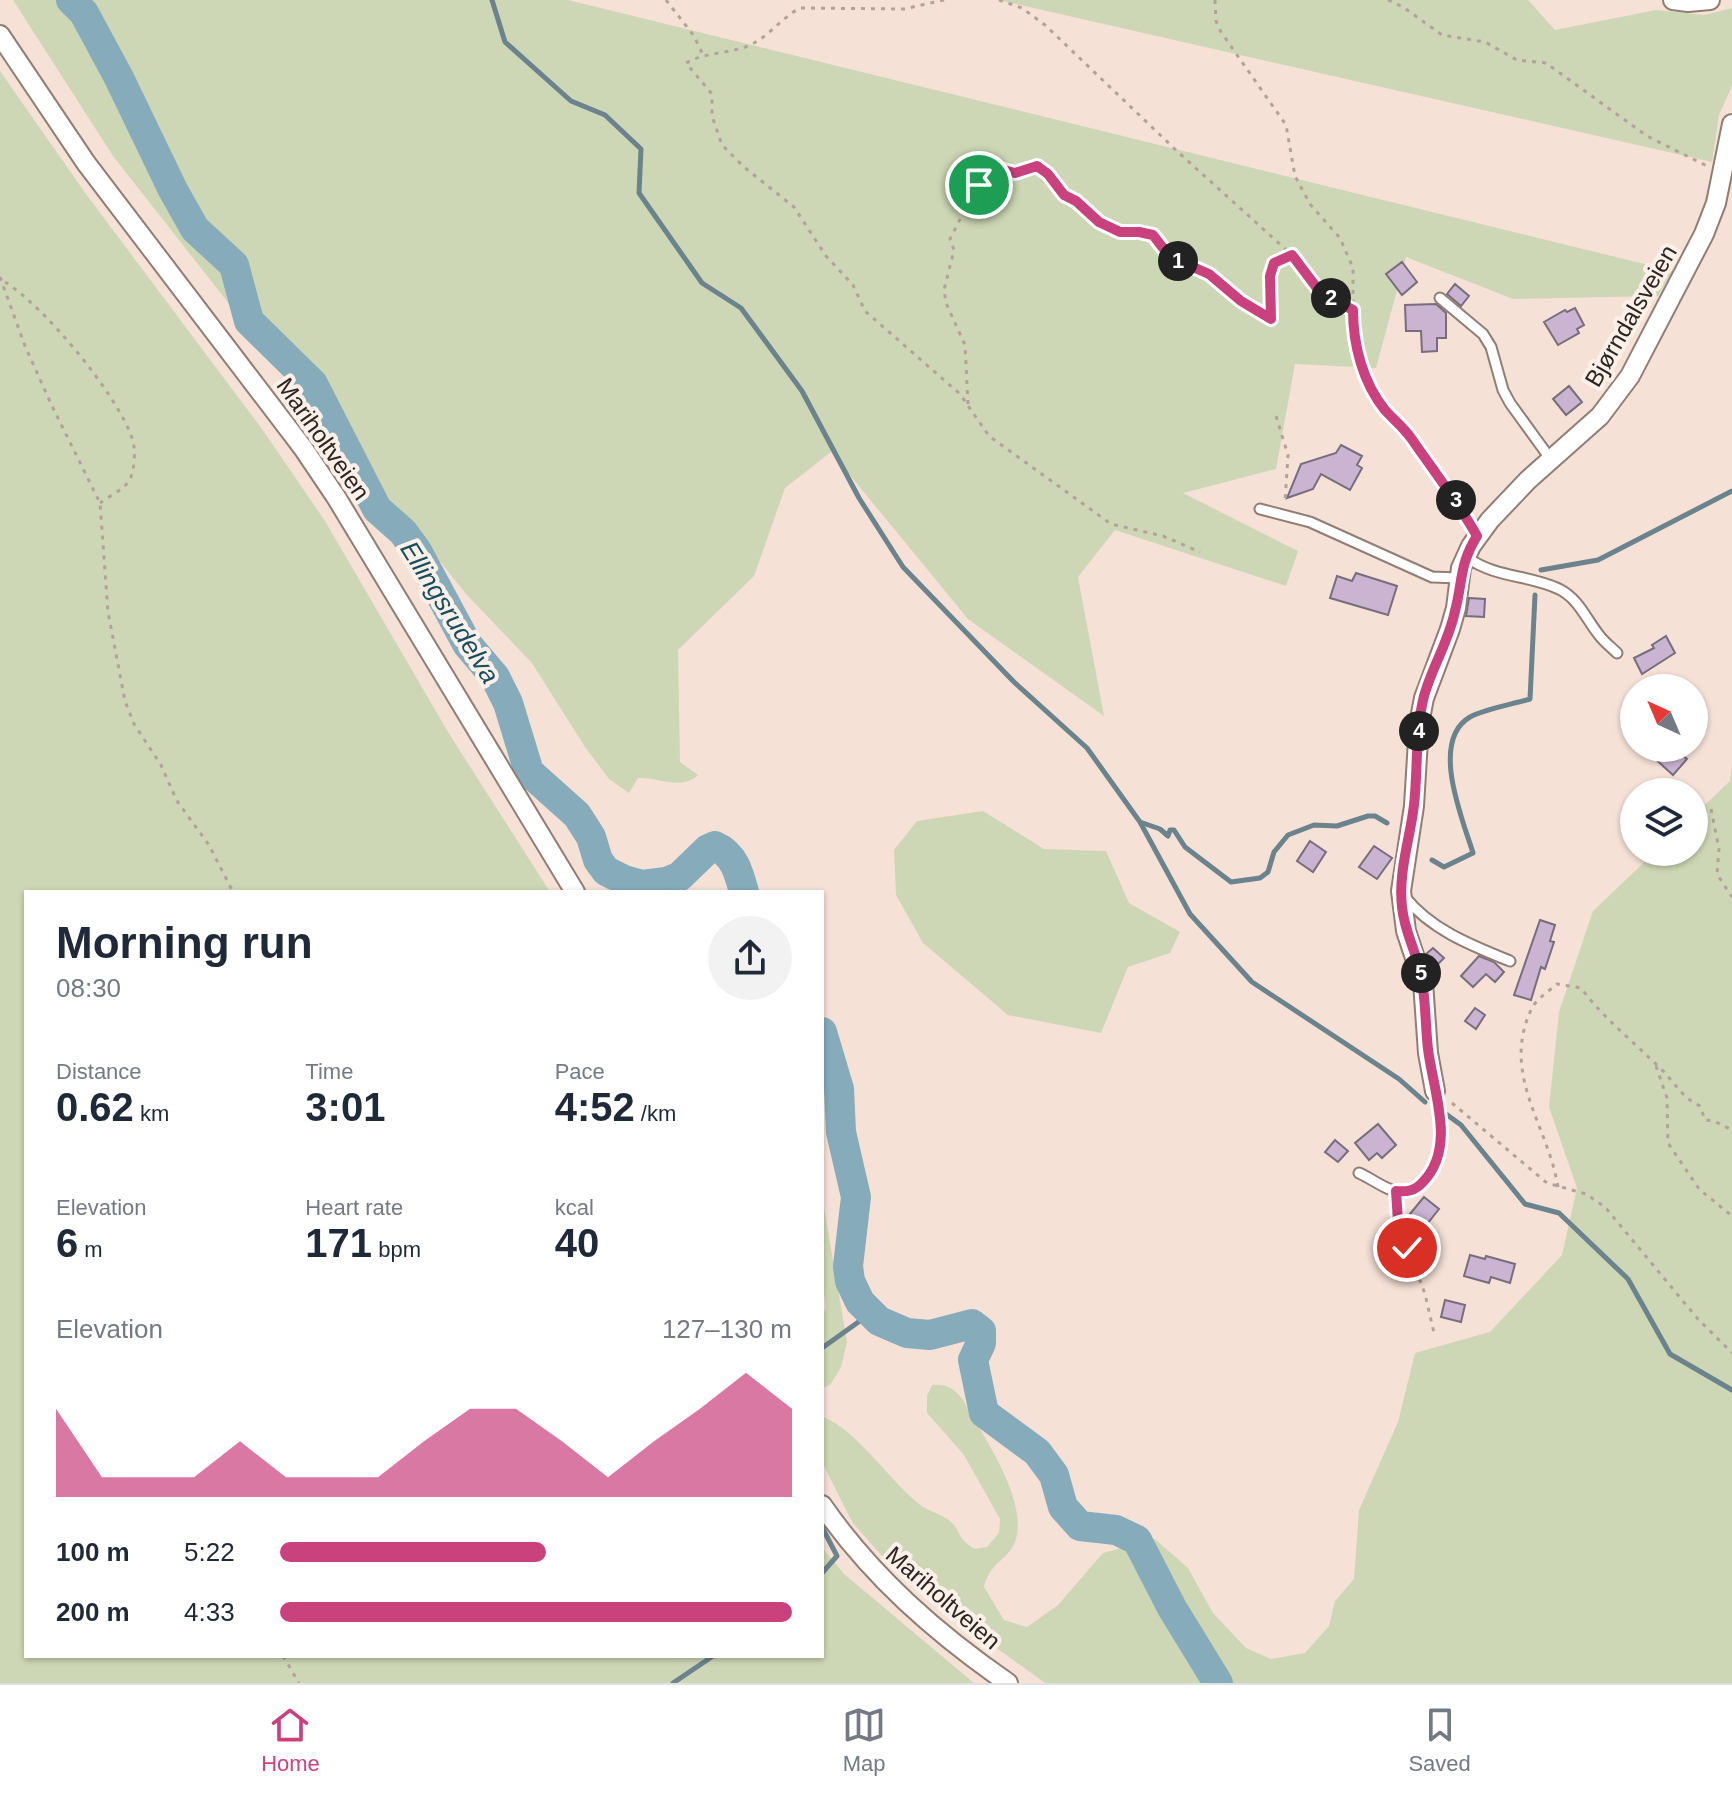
<!DOCTYPE html>
<html lang="en">
<head>
<meta charset="utf-8">
<style>
	body { margin:0; font-family:Helvetica,sans-serif; background:#f2f2f3; color:#1f2937; height:100vh; display:flex; flex-direction:column; font-size:30px; white-space:nowrap }
	* { box-sizing:border-box; margin:0 }
	p { font-size:26px; color:#747a83 }
	.icon { flex:none; width:44px; height:44px; fill:none; stroke:currentColor; stroke-width:2; stroke-linecap:round; stroke-linejoin:round }
	.map { position:relative; flex:1; overflow:hidden }
	.side { position:absolute; left:24px; top:890px; width:800px; height:768px; display:flex; flex-direction:column; background:#fff; border-radius:0px; box-shadow:0 2px 6px #0004 }
	.side>* { flex:none }
	.needle { width:52px; rotate:316deg }
	.fabs { position:absolute; left:1620px; top:674px; display:grid; gap:16px }
	.fabs a { display:grid; place-items:center; width:88px; height:88px; border-radius:50%; background:#fff; box-shadow:0 2px 6px #0004; font-size:40px }
	.pin { position:absolute; display:grid; place-items:center; width:68px; height:68px; color:#fff; margin:-34px; border:4px solid #fff; border-radius:50%; box-shadow:0 2px 8px #0007 }
	.km { position:absolute; width:40px; height:40px; margin:-20px; border-radius:50%; background:#222; color:#fff; font-size:22px; line-height:40px; text-align:center }
	.round { display:grid; place-items:center; flex:none; width:84px; height:84px; border-radius:42px; background:#f2f2f3 }
	.overview { display:flex; align-items:center; justify-content:space-between; height:136px; padding:0 32px }
	h1 { font-size:44px; font-weight:800; line-height:60px }
	.stats { display:grid; grid-template-columns:repeat(3,1fr); gap:12px; height:136px; padding:8px 32px }
	.stats div { display:grid; align-content:center }
	.stats b { font-size:40px; font-weight:800 }
	.stats small { font-size:22px; font-weight:400 }
	.stats p { font-size:22px }
	.chart { height:224px; padding:16px 32px }
	.chart p { display:flex; justify-content:space-between }
	.chart svg { width:100%; height:144px; margin-top:8px; fill:#c9417d; opacity:.7 }
	ul { padding:0 32px; list-style:none; font-size:26px }
	li { display:grid; grid-template-columns:128px 96px 1fr; align-items:center; height:60px }
	li i { height:20px; border-radius:10px; background:#c9417d }
	.dock { display:flex; justify-content:space-around; align-items:center; height:112px; border-top:2px solid #e0e1e3; background:#fff; font-size:22px; color:#747a83 }
	.dock a { display:grid; justify-items:center; gap:4px }
	.dock .current { color:#c9417d }
	.map>svg:first-child { display:block }
	.green { fill:#ced7b5 }
	.lines { fill:none; stroke-linecap:round; stroke-linejoin:round }
	.stream { stroke:#6b838c; stroke-width:5 }
	.river { stroke:#86acbb; stroke-width:30 }
	.building { fill:#cab4d1; stroke:#786d7c; stroke-width:2 }
	.lane-casing { stroke:#907e74; stroke-width:13 }
	.street-casing { stroke:#907e74; stroke-width:22 }
	.path { stroke:#b2a39a; stroke-width:3; stroke-dasharray:4 6; stroke-linecap:butt }
	.lane { stroke:#fff; stroke-width:9 }
	.street { stroke:#fff; stroke-width:18 }
	.route-casing { stroke:#fff; stroke-width:16 }
	.route { stroke:#c9417d; stroke-width:10 }
	.labels { text-anchor:middle; stroke-width:8; stroke-linejoin:round; paint-order:stroke }
	.street-label { font-size:24px; fill:#2b2420; stroke:#fcf0e9 }
	.water-label { font-size:26px; font-style:italic; fill:#174d5d; stroke:#fcf0e9 }
</style>
</head>
<body>
<div class="map">
<svg width="1732" height="1683" viewBox="0 0 1732 1683">
	<rect width="100%" height="100%" fill="#f5e1d6"/>
	<path class="green" d="M13 0H568L1673 271 1658 296 1513 299 1406 257 1376 368 1295 364 1276 469 1183 493 1298 551 1286 586 1115 530 1078 577 1104 716 968 619 831 452 785 488 754 576 678 650 680 762 698 775C682 791 658 777 638 778L629 793 609 779 585 747 532 663 466 594 427 545 356 479 303 398 113 156Z
		M998 0H1528L1555 30 1656 10 1705 15 1732 8V86L1719 115 1712 162Z
		M0 71 86 194 262 429 325 521 448 732 550 892H26V1656H822V1547L844 1574 974 1683H0Z
		M1732 764V1683H1045L944 1610 891 1566 852 1522 822 1462V1416C861 1434 886 1477 919 1504 928 1512 943 1514 951 1522 962 1532 956 1538 975 1549L987 1547 999 1533 1000 1519 964 1455 927 1413V1396L932 1385C946 1384 954 1388 963 1400 982 1435 1030 1501 1015 1542 1007 1561 989 1563 984 1587L1004 1620 1027 1627 1058 1605 1103 1553 1155 1539 1188 1568 1213 1613 1246 1648 1271 1659 1305 1653 1329 1626 1335 1601 1354 1579 1359 1510 1398 1422 1415 1353 1490 1332 1562 1255 1577 1188 1549 1107 1559 1012 1593 911 1655 852H1694V815L1730 781Z
		M983 811 1044 849 1106 851 1129 903 1180 932 1170 953 1128 967 1101 1033 1008 1015 923 943 896 895 894 850 917 821Z
		M822 1196 847 1342 841 1367 830 1385 822 1388V1316L826 1307 822 1280Z"/>
	<g class="lines">
		<path class="stream" d="M492 0 505 42 571 101 605 115 641 149 639 193 702 283 741 308 802 391 859 498 903 567 1014 682 1087 748 1140 822 1190 914 1252 982 1399 1079 1425 1102
			M1541 570 1598 560 1732 491
			M1140 822 1160 829 1168 836 1170 830H1174L1185 847 1231 882 1260 878 1268 872 1274 852 1288 835 1314 825 1337 826 1368 816H1375L1387 823
			M1432 860 1444 867 1473 853C1463 820 1429 741 1470 717 1485 709 1513 704 1530 699L1535 595
			M1446 1114 1461 1125 1525 1204 1559 1213 1628 1279 1670 1354 1732 1390
			M822 1348 871 1313
			M822 1527 837 1556 822 1573
			M673 1683 713 1656"/>
		<path class="river" d="M71 0 84 13 119 78 173 190 195 229 234 265 249 321 313 384 377 509 403 532 417 551 467 644 495 677 508 703 529 772 577 815 591 837 598 860 606 871 624 880 642 885 666 882 679 877 708 849 715 846C734 854 739 873 744 892
			M822 1032 839 1089 841 1132 856 1197 848 1266 850 1281 860 1302 879 1321 907 1333 930 1335 972 1324 981 1331V1343L973 1360 984 1413 1037 1452 1054 1475 1063 1507 1080 1526 1116 1530 1137 1540 1172 1608 1218 1683"/>
	</g>
	<path class="building" d="M1402 262 1417 282 1402 295 1386 274Z
		M1455 284 1469 296 1461 306 1447 294Z
		M1436 304 1446 313V338H1437V351L1422 352 1421 331H1406L1405 305Z
		M1575 308 1584 325 1577 329 1579 333 1558 345 1544 322 1565 310 1567 312Z
		M1569 386 1582 402 1566 415 1553 399Z
		M1341 445 1362 456 1357 465 1362 468 1350 490 1321 474 1313 489 1287 498 1301 464 1336 453Z
		M1356 573 1397 586 1388 615 1330 598 1337 576 1352 581Z
		M1469 598 1485 599 1484 617 1466 616Z
		M1666 636 1675 653 1642 674 1634 658 1654 648 1652 645Z
		M1643 748H1673L1687 759 1673 775Z
		M1310 841 1326 852 1313 872 1297 861Z
		M1374 846 1392 858 1377 879 1359 867Z
		M1540 920 1555 925 1550 941 1554 942 1545 969 1541 967 1531 1000 1514 995Z
		M1433 948 1444 958 1434 968 1426 954Z
		M1479 956 1494 962 1504 972 1495 982 1486 974 1473 987 1461 976Z
		M1475 1008 1485 1015 1476 1029 1465 1021Z
		M1378 1124 1396 1145 1382 1158 1377 1153 1369 1160 1355 1143Z
		M1335 1140 1348 1151 1338 1162 1325 1152Z
		M1424 1197 1439 1209 1420 1233 1405 1220Z
		M1470 1255 1485 1259 1486 1256 1515 1264 1510 1283 1491 1277 1489 1283 1464 1276Z
		M1445 1300 1465 1305 1461 1322 1441 1317Z"/>
	<g class="lines">
		<g class="lane-casing">
			<path id="lane" d="M1440 298 1483 334 1491 347 1503 390 1510 403 1552 461
				M1260 509 1310 522 1432 577 1459 578
				M1466 557C1498 579 1527 574 1559 589 1579 599 1586 619 1599 635 1604 642 1611 647 1617 653
				M1405 897C1431 930 1473 946 1510 961
				M1359 1173C1373 1179 1389 1193 1404 1192 1413 1192 1420 1186 1425 1180 1447 1156 1441 1121 1435 1091"/>
		</g>
		<g class="street-casing">
			<path id="street" d="M1673 0 1688 2 1710 0
				M0 35 86 163 303 448 336 497 575 892
				M1435 1091 1428 1053 1423 982 1406 931 1401 891 1414 806 1419 724 1424 698 1450 629 1456 608 1461 568 1471 546 1490 520 1528 480 1600 416 1630 376 1704 234 1716 203 1732 124
				M822 1505C872 1577 936 1633 1008 1683"/>
		</g>
		<path class="path" d="M666 0 694 36 703 55
			M944 0 904 9 800 8C780 19 769 37 748 46 727 54 705 52 686 63L712 94V116L722 145 744 167 794 207 826 256 853 285 865 311 960 394 989 436 1111 524 1163 536 1200 552
			M999 0 1022 8 1045 25 1179 153 1292 255 1320 292 1353 310
			M1215 0 1216 21 1221 32 1286 125 1295 176 1310 204 1340 238 1353 268V328L1366 379 1384 408 1409 435 1468 521
			M1388 0 1403 7 1442 35 1485 42 1517 60 1546 63 1647 136 1707 166
			M0 277 25 346 52 406 100 503 108 612 125 701 134 724 161 765 177 801 209 845 233 892
			M5 282C44 306 117 394 132 438 136 448 135 471 129 481 124 489 108 497 100 503
			M968 404 965 345 946 303 944 290 954 250 950 239C960 220 979 178 996 168L1015 173 1037 166 1048 174 1064 195 1076 201 1099 222 1120 232 1153 235 1170 257 1209 274 1241 301 1271 319 1270 276 1274 263 1292 255
			M1276 416 1288 455 1285 502
			M1711 809 1719 849 1717 874 1732 897
			M1656 1066 1667 1098 1668 1143 1699 1189 1732 1216
			M1452 1103 1547 1183 1586 1194 1605 1207 1697 1318 1732 1353
			M1558 1187C1548 1125 1501 1075 1531 1010 1535 1000 1549 991 1557 984L1581 988C1605 1020 1632 1040 1660 1068 1675 1082 1681 1097 1700 1106L1705 1120 1714 1121 1732 1130
			M1397 1203 1398 1221 1425 1294 1434 1333
			M283 1656 299 1683"/>
		<use href="#lane" class="lane"/>
		<use href="#street" class="street"/>
	</g>
	<g class="lines">
		<g class="route-casing">
			<path id="route" d="M979 185 986 173 996 168 1015 173 1037 166 1048 174 1064 195 1076 201 1099 222 1120 232H1139L1153 235 1170 257 1209 274 1241 301 1271 319 1270 276 1274 263 1292 255 1320 292 1353 310C1353 345 1363 383 1385 410 1393 419 1403 427 1411 438 1433 470 1458 502 1477 536 1459 565 1463 581 1455 611 1449 641 1432 667 1424 696 1415 732 1418 769 1414 805 1410 839 1398 872 1402 907 1404 930 1415 949 1420 971 1426 996 1425 1023 1428 1049 1433 1091 1457 1147 1423 1182 1415 1191 1407 1192 1396 1191L1398 1221 1407 1248"/>
		</g>
		<use href="#route" class="route"/>
	</g>
	<g class="labels">
		<g class="street-label">
			<text transform="translate(1631 316) rotate(-60)" y="8">Bjørndalsveien</text>
			<text transform="translate(323 439) rotate(55)" y="8">Mariholtveien</text>
			<text transform="translate(943 1598) rotate(41)" y="8">Mariholtveien</text>
		</g>
		<g class="water-label">
			<text transform="translate(450 612) rotate(58)" y="9">Ellingsrudelva</text>
		</g>
	</g>
</svg>
<div class="fabs">
<a><svg class="needle" viewBox="-14 -14 28 28"><path d="M0-13l5 13h-10z" fill="#e53935"/><path d="M0 13l5-13h-10z" fill="#747a83"/></svg></a>
<a><svg class="icon" aria-label="layers" viewBox="0 0 24 24"><path d="M12 4l9 5-9 5-9-5zM3 14l9 5 9-5"/></svg></a>
</div>
<div class="pin" style="left:979px;top:185px;background:#1e9e55"><svg class="icon" aria-label="arrive" viewBox="0 0 24 24"><path d="M6 21V4h12l-3 4 3 4H6"/></svg></div>
<div class="pin" style="left:1407px;top:1248px;background:#d93025"><svg class="icon" aria-label="check" viewBox="0 0 24 24"><path d="M5 12l5 5 9-10"/></svg></div>
<b class="km" style="left:1178px;top:261px">1</b>
<b class="km" style="left:1331px;top:298px">2</b>
<b class="km" style="left:1456px;top:500px">3</b>
<b class="km" style="left:1419px;top:731px">4</b>
<b class="km" style="left:1421px;top:973px">5</b>
<section class="side">
<div class="overview"><div><h1>Morning run</h1><p>08:30</p></div><a class="round"><svg class="icon" aria-label="share" viewBox="0 0 24 24"><path d="M12 15V3M7 8l5-5 5 5M5 13v7h14v-7"/></svg></a></div>
<div class="stats">
<div><p>Distance</p><b>0.62<small> km</small></b></div>
<div><p>Time</p><b>3:01</b></div>
<div><p>Pace</p><b>4:52<small> /km</small></b></div>
</div>
<div class="stats">
<div><p>Elevation</p><b>6<small> m</small></b></div>
<div><p>Heart rate</p><b>171<small> bpm</small></b></div>
<div><p>kcal</p><b>40</b></div>
</div>
<div class="chart"><p><span>Elevation</span>127–130 m</p>
<svg viewBox="0 0 160 44" preserveAspectRatio="none"><path d="M0 44V17L10 38L20 38L30 38L40 27L50 38L60 38L70 38L80 27L90 17L100 17L110 27L120 38L130 27L140 17L150 6L160 17V44z"/></svg>
</div>
<ul>
<li><b>100 m</b>5:22<i style="width:52%"></i></li>
<li><b>200 m</b>4:33<i style="width:100%"></i></li>
</ul>
</section>
</div>
<nav class="dock">
<a class="current"><svg class="icon" aria-label="home" viewBox="0 0 24 24"><path d="M3 11l9-7 9 7M6 9v11h12V9"/></svg>Home</a>
<a><svg class="icon" aria-label="map" viewBox="0 0 24 24"><path d="M3 6l6-2 6 2 6-2v14l-6 2-6-2-6 2zM9 4v14M15 6v14"/></svg>Map</a>
<a><svg class="icon" aria-label="saved" viewBox="0 0 24 24"><path d="M7 4h10v16l-5-4-5 4z"/></svg>Saved</a>
</nav>
</body>
</html>
